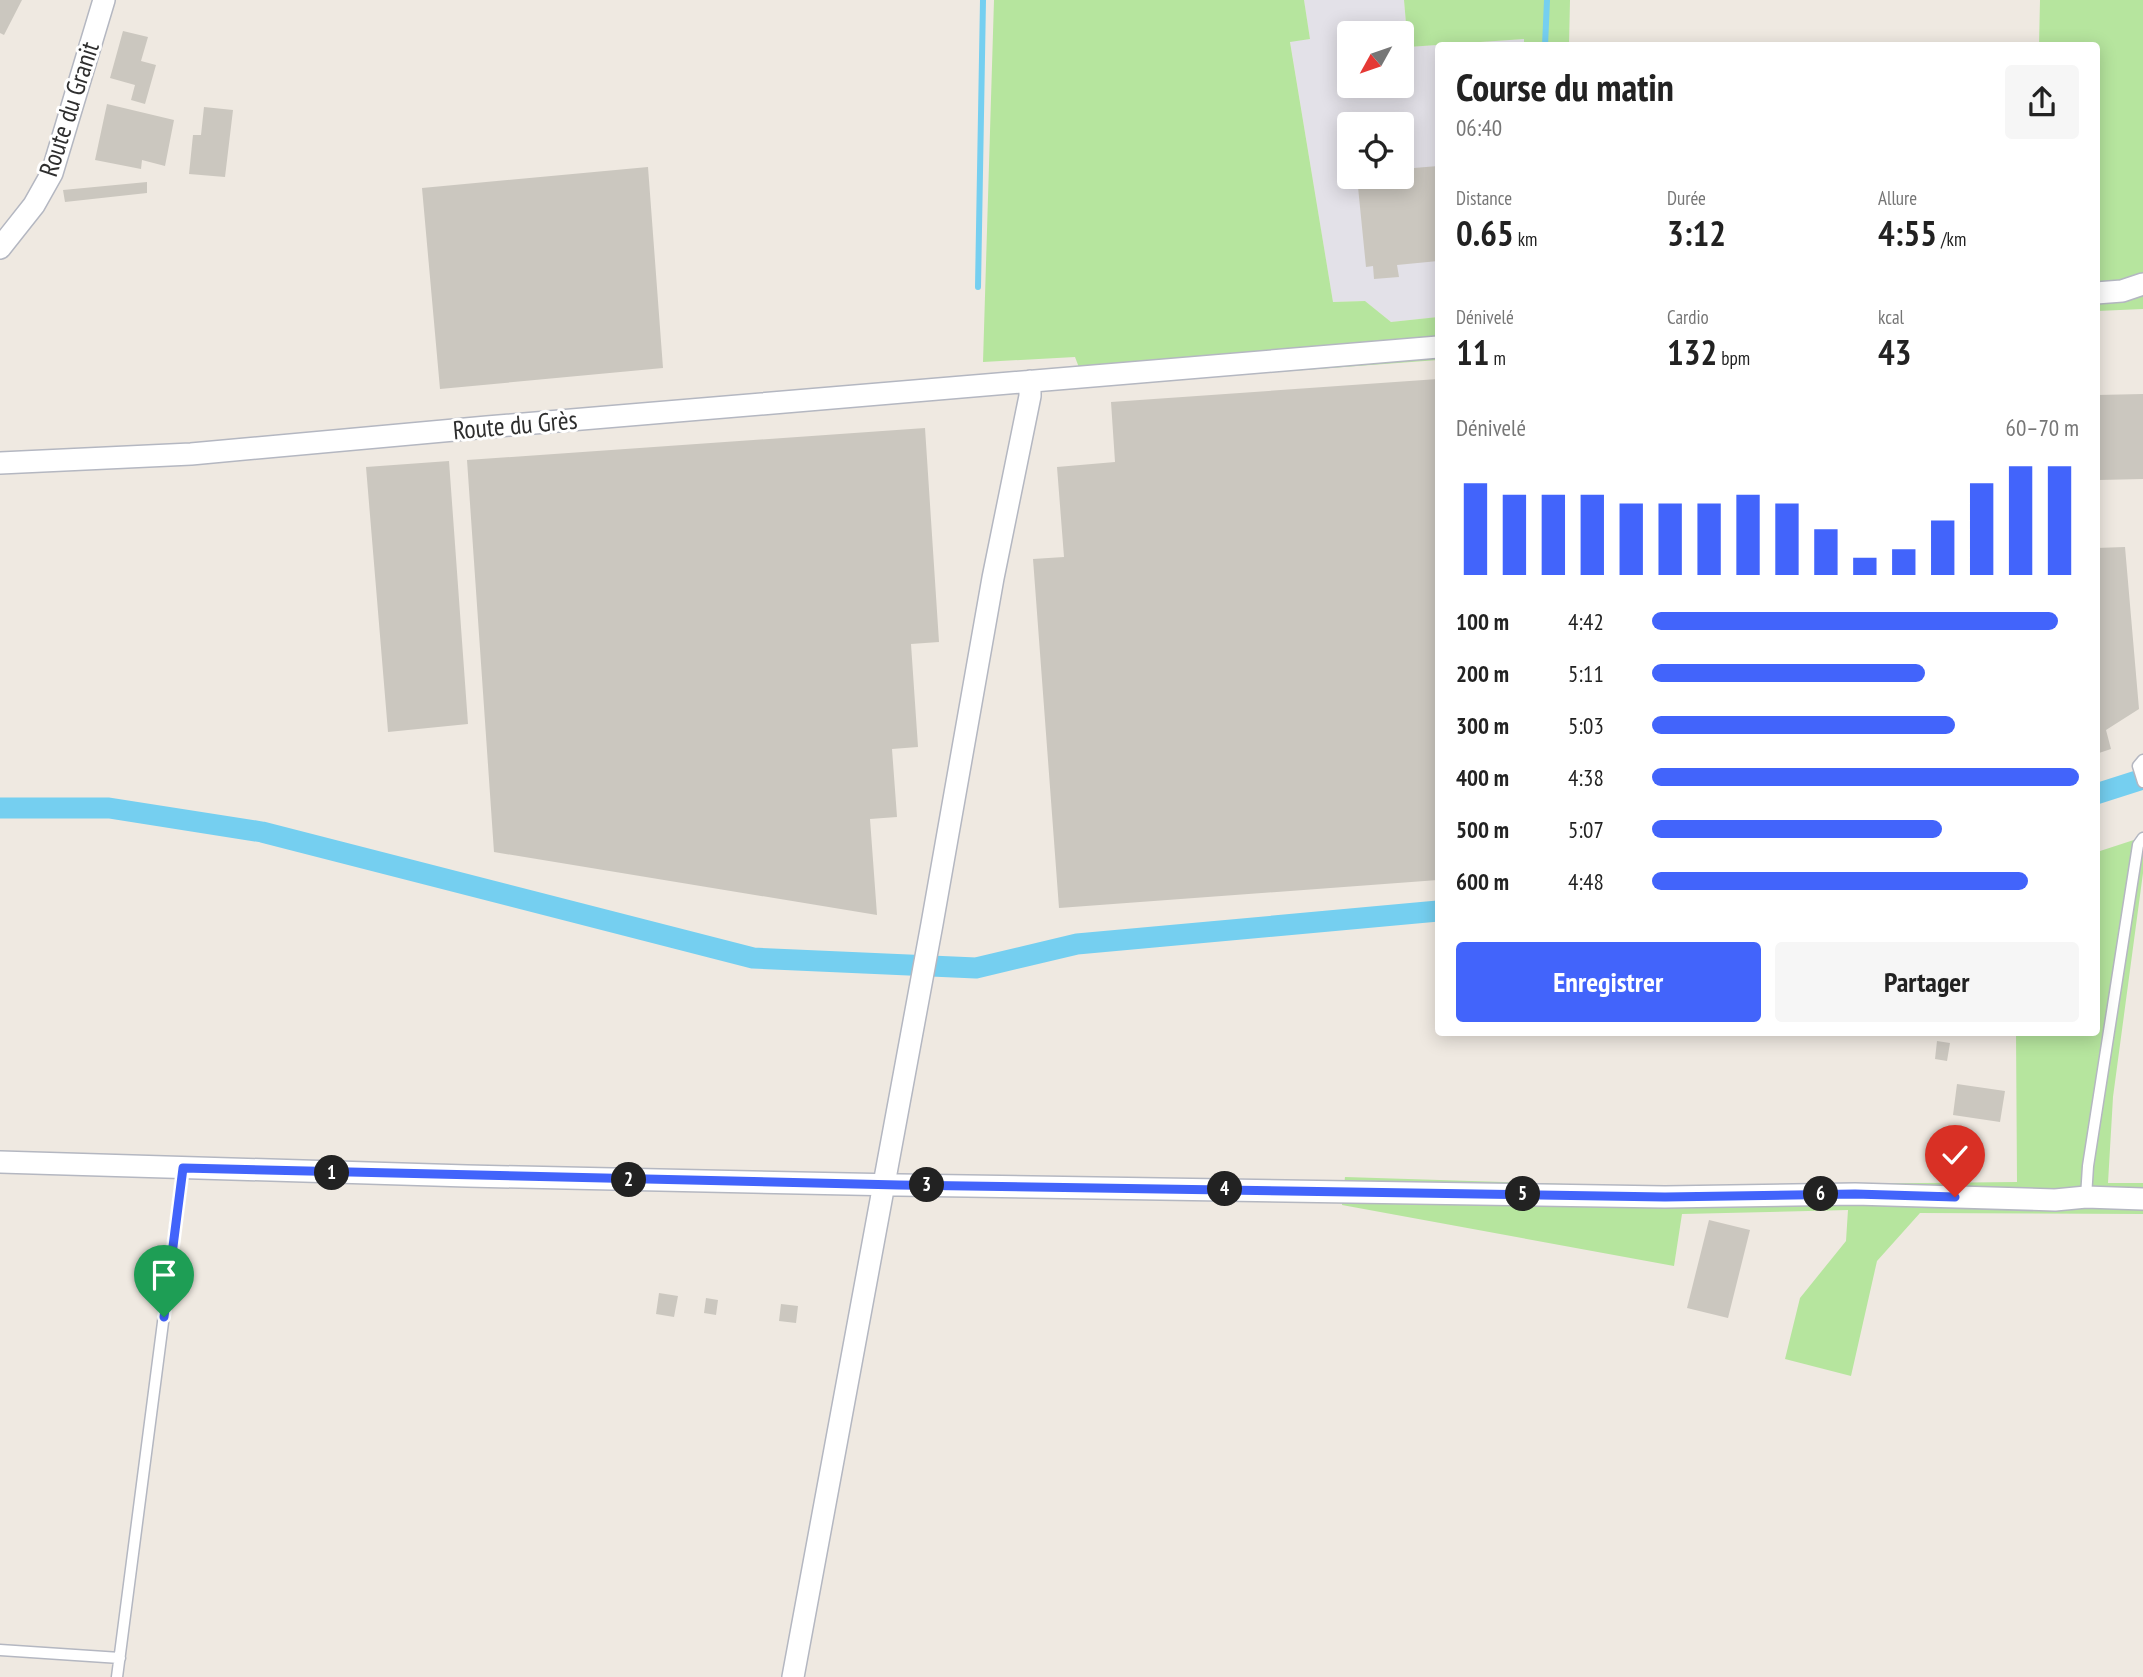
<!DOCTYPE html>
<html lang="fr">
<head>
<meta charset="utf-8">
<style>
	body { margin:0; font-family:"PT Sans Narrow",sans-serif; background:#f6f6f6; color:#222; height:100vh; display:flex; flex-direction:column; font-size:26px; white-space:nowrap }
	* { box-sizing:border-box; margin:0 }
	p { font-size:23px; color:#767676 }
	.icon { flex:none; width:38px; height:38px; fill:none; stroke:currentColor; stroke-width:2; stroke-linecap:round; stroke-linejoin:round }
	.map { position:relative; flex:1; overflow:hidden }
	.details { position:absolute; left:1435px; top:42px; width:665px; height:994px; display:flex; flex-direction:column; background:#fff; border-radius:7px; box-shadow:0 4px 18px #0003 }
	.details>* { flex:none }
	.needle { width:46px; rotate:230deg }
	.tools { position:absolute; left:1337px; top:21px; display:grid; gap:14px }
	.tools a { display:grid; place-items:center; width:77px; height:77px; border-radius:7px; background:#fff; box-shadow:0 4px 18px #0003; font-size:35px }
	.pin { position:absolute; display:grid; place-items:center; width:60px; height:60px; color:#fff; margin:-72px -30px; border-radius:50% 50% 50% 0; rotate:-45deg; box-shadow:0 0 7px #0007 }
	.pin .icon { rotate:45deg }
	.km { position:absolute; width:35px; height:35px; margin:-18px; border-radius:50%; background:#222; color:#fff; font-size:19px; line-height:35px; text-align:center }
	.round { display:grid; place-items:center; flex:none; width:74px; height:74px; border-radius:7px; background:#f6f6f6 }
	.headline { display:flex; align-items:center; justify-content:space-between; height:119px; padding:0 21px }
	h1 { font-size:38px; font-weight:600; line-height:52px }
	.stats { display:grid; grid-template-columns:repeat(3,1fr); gap:10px; height:119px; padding:7px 21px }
	.stats div { display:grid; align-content:center }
	.stats b { font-size:35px; font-weight:600 }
	.stats small { font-size:19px; font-weight:400 }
	.stats p { font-size:19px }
	.chart { height:196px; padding:14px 21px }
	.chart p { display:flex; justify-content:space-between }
	.chart svg { width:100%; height:126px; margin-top:7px; stroke:#4264fb; stroke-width:6 }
	.cta { display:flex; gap:14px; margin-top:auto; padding:14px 21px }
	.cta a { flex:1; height:80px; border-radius:7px; background:#4264fb; color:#fff; font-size:28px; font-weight:600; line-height:80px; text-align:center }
	.cta a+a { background:#f6f6f6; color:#222 }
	ul { padding:0 21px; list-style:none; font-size:23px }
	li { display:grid; grid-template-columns:112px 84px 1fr; align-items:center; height:52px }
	li i { height:18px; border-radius:9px; background:#4264fb }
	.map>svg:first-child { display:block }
	.industrial { fill:#e3e1e8; fill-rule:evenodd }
	.green { fill:#b6e59e }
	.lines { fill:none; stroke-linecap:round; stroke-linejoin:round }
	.stream { stroke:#75cff0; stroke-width:6 }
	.canal { stroke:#75cff0; stroke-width:21 }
	.building { fill:#cbc7bf }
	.service-casing { stroke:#b4b7c1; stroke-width:13 }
	.minor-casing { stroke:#b4b7c1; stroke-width:24 }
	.service { stroke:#fff; stroke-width:10 }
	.minor { stroke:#fff; stroke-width:21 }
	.route-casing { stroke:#fff; stroke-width:14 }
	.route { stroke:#4264fb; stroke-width:9 }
	.labels { text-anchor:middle; stroke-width:6; stroke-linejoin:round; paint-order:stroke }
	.street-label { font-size:26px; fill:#2e2e2e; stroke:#fff }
</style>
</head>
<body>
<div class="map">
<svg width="2143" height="1677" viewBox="0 0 2143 1677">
	<rect width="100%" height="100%" fill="#efe9e1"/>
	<path class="industrial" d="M1304 0H1404L1408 47 1524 39V45L1438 46V317L1391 322 1365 301 1333 302 1290 41 1310 39ZM1349 33H1402V86H1349ZM1349 124H1402V177H1349Z"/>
	<path class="green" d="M994 0H1304L1310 39 1290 42 1333 302 1365 301 1391 322 1438 317V360L1086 386 1075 357 983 362Z
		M1404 0H1570L1569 45H1524V39L1408 47Z
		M2040 0H2143V309L2097 311 2096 46H2039Z
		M2143 837V873L2113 1097 2108 1183H2143V1214L1920 1213 1877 1261 1851 1376 1785 1359 1800 1298 1846 1241 1848 1210 1682 1214 1674 1266 1342 1205 1345 1177 1631 1186 2017 1182 2016 1033 2096 1032 2097 852Z"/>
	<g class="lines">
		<path class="stream" d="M1545 46 1547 0
			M978 287 983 0"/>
		<path class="canal" d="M2096 794 2143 779
			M0 808H109L262 832 753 958 976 968 1077 944 1438 911"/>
	</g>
	<path class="building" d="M0 0H22L4 35 0 33Z
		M123 31 148 37 141 61 156 65 145 104 131 100 135 85 110 78Z
		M107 104 174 120 165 166 142 160 141 169 95 160Z
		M204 107 233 110 225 177 189 174 193 135H201Z
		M1438 166V261L1397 265 1399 277 1374 279 1373 266 1366 267 1357 177H1402V169Z
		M648 167 663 368 440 389 422 188Z
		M147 182V193L65 202 63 190Z
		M1438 379V880L1059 908 1033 559 1064 557 1057 467 1115 462 1111 402Z
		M2143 394V479L2099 480 2097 395Z
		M925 428 939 642 911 644 918 747 892 749 897 817 870 819 877 915 494 852 467 460Z
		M449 461 468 724 388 732 366 467Z
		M2125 547 2139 709 2106 730 2111 749 2096 754V548Z
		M1937 1041 1950 1043 1947 1061 1935 1059Z
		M1957 1084 2005 1091 2000 1122 1953 1115Z
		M1709 1220 1750 1230 1728 1318 1687 1308Z
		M659 1293 678 1296 674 1317 656 1314Z
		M706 1298 718 1300 716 1315 704 1313Z
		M781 1304 798 1306 796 1323 779 1321Z"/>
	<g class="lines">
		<g class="service-casing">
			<path id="service" d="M2143 760 2138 766 2143 782
				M2086 1197 2088 1166 2138 845 2143 838
				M0 1650 120 1658
				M117 1677 183 1168"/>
		</g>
		<g class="minor-casing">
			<path id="minor" d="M0 248 34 205 52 173 104 0
				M2096 293 2122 291 2143 284
				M0 463 191 454 487 427 1438 347
				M0 1162 467 1176 899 1185 1665 1197 1855 1194 2055 1200 2086 1197 2143 1199
				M793 1677 932 924 993 578 1030 396V381"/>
		</g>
		<use href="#service" class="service"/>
		<use href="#minor" class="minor"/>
	</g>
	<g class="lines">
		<g class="route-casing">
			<path id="route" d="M164 1317 183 1168 899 1185 1665 1197 1855 1194 1955 1197"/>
		</g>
		<use href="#route" class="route"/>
	</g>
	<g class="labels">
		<g class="street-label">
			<text transform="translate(69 109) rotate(-72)" y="9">Route du Granit</text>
			<text transform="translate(515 425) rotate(-5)" y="9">Route du Grès</text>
		</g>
	</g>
</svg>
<div class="tools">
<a><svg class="needle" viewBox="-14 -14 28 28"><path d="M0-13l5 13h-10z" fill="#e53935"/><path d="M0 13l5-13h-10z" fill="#767676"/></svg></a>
<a><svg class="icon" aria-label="locate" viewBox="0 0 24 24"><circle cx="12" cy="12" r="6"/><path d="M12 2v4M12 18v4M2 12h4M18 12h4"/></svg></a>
</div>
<div class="pin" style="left:164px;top:1317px;background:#1e9e55"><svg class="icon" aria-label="arrive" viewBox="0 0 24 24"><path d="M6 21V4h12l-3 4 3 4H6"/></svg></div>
<div class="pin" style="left:1955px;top:1197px;background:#d93025"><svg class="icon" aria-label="check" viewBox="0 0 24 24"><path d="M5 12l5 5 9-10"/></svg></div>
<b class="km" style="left:332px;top:1173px">1</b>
<b class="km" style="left:629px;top:1180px">2</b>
<b class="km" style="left:927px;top:1185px">3</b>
<b class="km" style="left:1225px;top:1189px">4</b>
<b class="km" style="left:1523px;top:1194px">5</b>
<b class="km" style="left:1821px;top:1194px">6</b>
<section class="details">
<div class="headline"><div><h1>Course du matin</h1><p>06:40</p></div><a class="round"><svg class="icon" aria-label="share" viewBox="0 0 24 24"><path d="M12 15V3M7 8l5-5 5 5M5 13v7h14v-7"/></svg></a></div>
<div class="stats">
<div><p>Distance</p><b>0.65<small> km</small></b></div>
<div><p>Durée</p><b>3:12</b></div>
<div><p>Allure</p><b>4:55<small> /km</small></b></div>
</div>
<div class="stats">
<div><p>Dénivelé</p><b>11<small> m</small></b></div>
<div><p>Cardio</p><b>132<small> bpm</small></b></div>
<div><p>kcal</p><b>43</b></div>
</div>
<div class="chart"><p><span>Dénivelé</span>60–70 m</p>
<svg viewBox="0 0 160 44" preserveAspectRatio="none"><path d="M5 44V12M15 44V16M25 44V16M35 44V16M45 44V19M55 44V19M65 44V19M75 44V16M85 44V19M95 44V28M105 44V38M115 44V35M125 44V25M135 44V12M145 44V6M155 44V6"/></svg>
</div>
<ul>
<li><b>100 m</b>4:42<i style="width:95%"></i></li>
<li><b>200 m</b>5:11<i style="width:64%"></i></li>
<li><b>300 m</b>5:03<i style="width:71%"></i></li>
<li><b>400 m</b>4:38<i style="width:100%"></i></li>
<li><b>500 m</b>5:07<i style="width:68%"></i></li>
<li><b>600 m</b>4:48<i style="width:88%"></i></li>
</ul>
<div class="cta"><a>Enregistrer</a><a>Partager</a></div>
</section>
</div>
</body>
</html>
